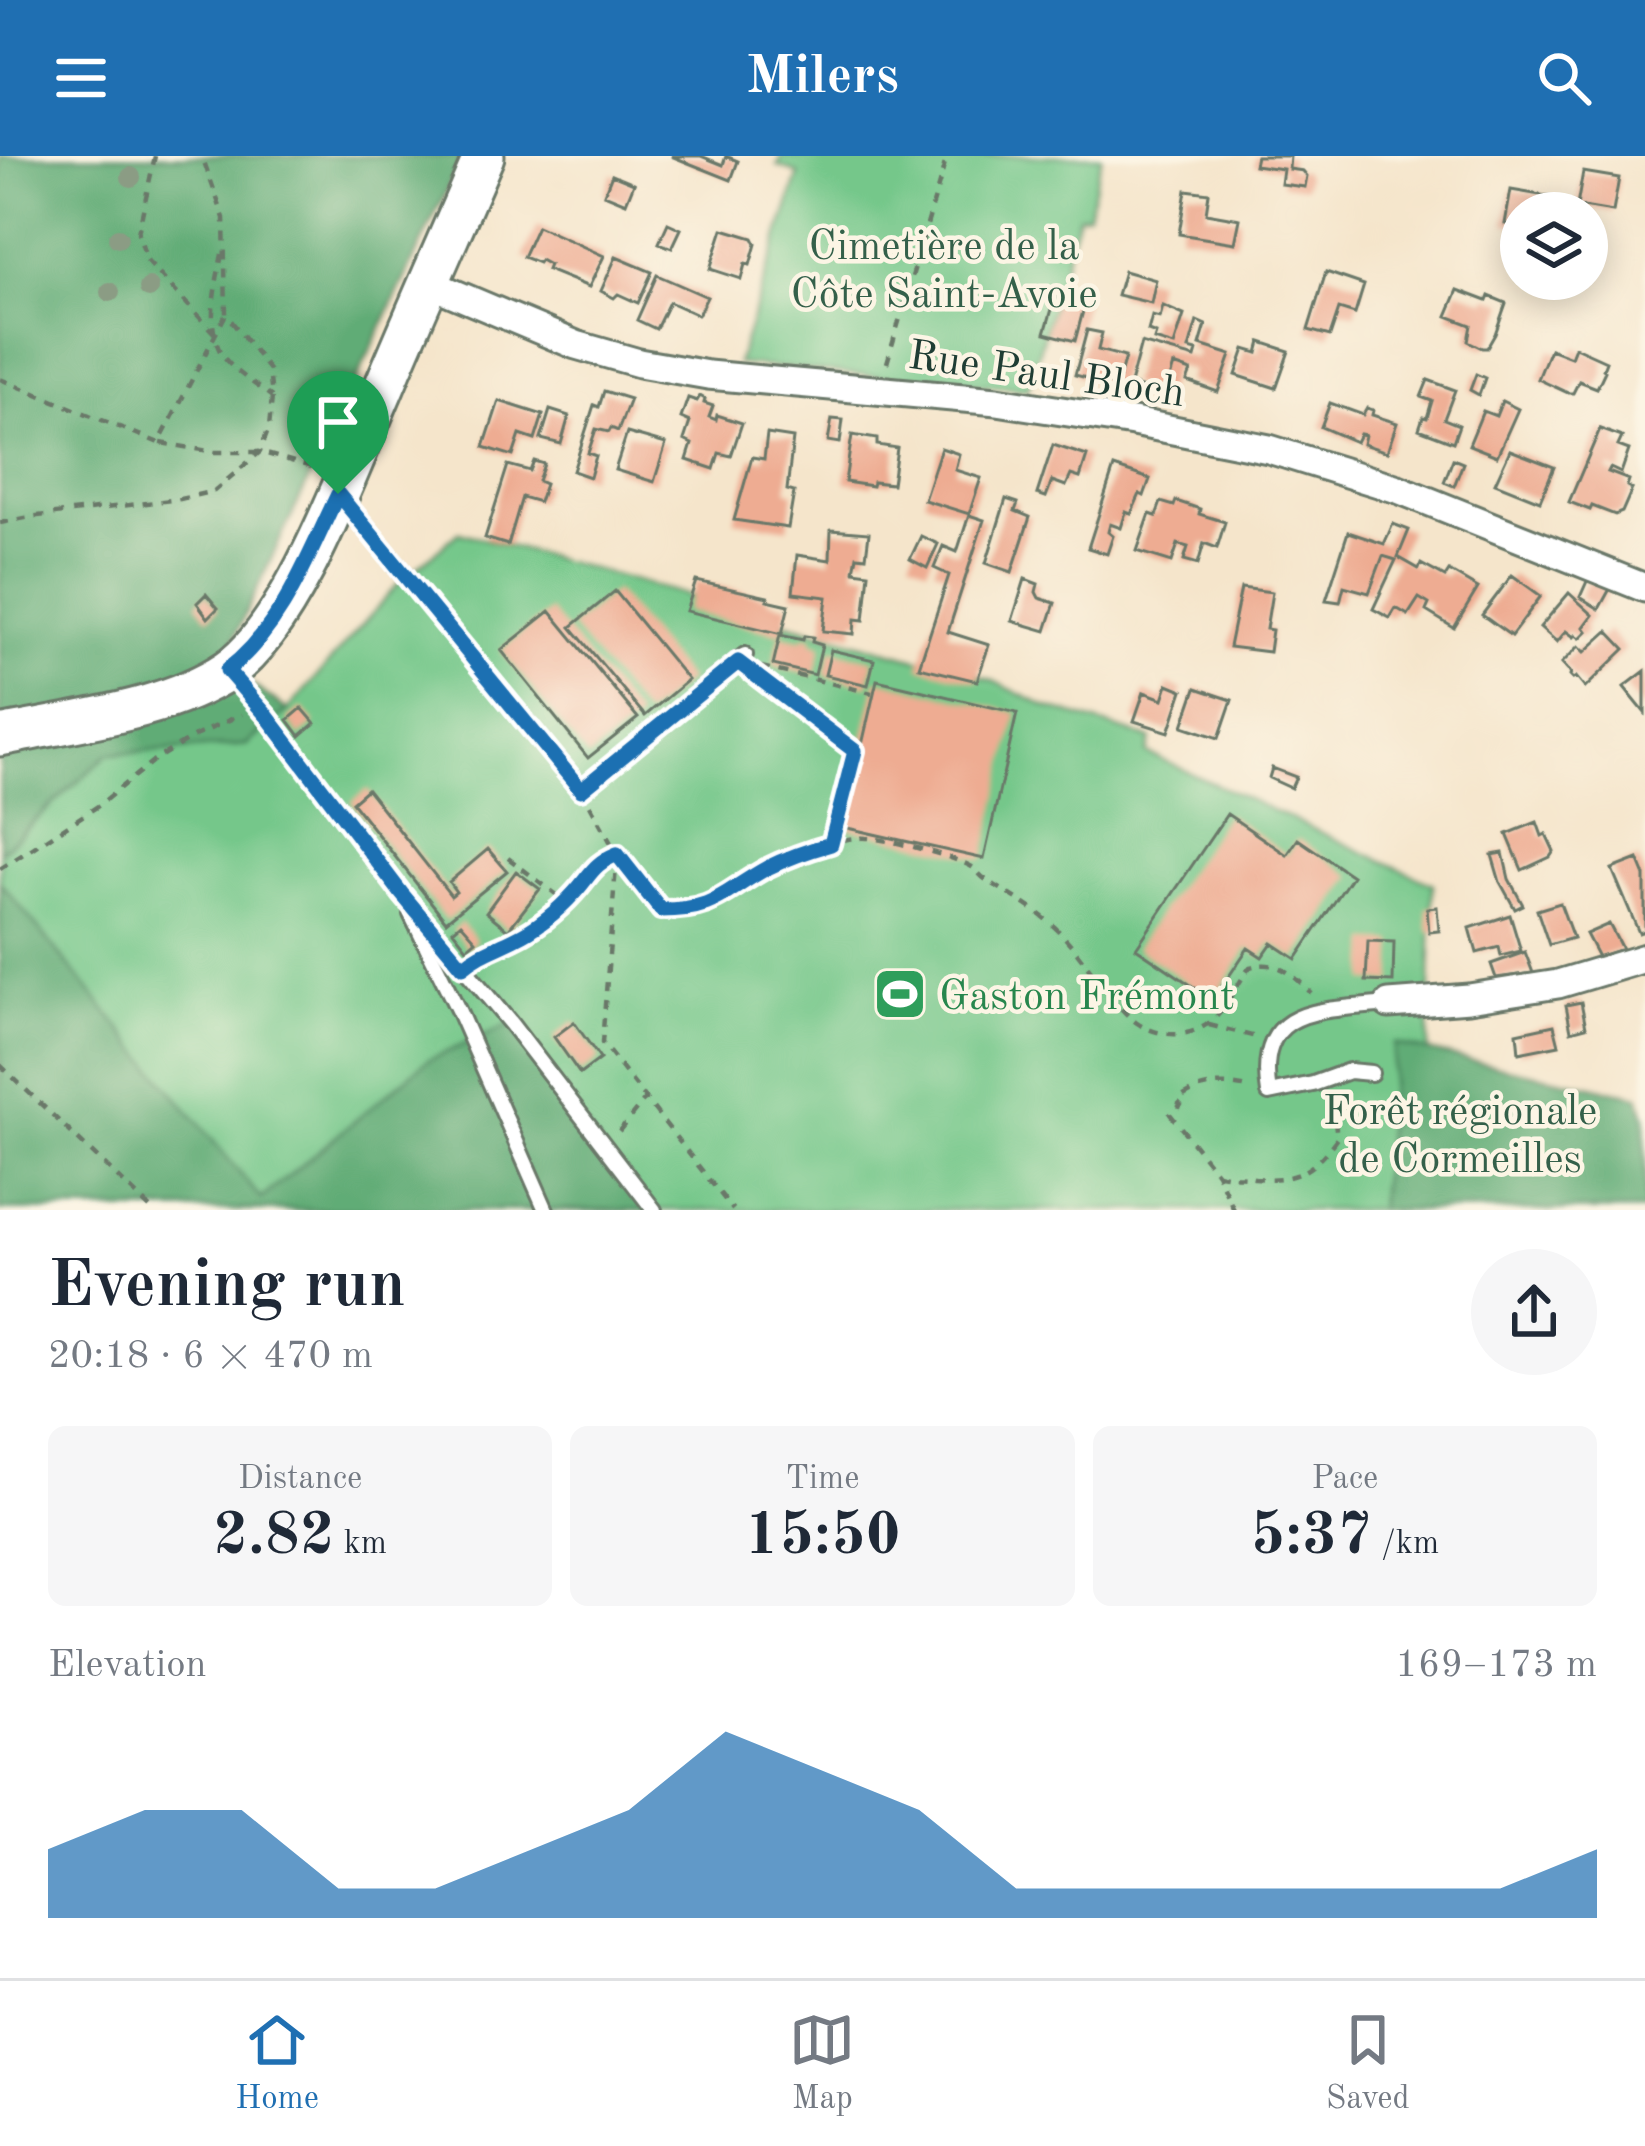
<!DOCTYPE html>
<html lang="en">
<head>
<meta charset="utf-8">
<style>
	body { margin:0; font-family:"Old Standard TT",serif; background:#f6f6f7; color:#1f2937; height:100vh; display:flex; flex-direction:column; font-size:45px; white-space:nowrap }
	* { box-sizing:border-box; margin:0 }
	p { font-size:39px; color:#747a83 }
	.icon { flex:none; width:66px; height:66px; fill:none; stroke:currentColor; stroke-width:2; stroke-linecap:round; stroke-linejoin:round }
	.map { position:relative; height:1054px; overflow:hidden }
	.panel { display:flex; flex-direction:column; background:#fff; flex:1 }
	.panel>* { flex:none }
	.controls { position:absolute; left:1500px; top:36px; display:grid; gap:24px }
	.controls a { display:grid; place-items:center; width:108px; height:108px; border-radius:50%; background:#fff; box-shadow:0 6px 30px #0003; font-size:60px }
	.pin { position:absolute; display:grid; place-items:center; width:102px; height:102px; color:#fff; margin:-123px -51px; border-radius:50% 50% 50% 0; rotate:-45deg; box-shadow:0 0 12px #0007 }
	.pin .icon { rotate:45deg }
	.round { display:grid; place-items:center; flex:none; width:126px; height:126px; border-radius:63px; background:#f6f6f7 }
	.summary { display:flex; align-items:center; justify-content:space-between; height:204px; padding:0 48px }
	h1 { font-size:66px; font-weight:700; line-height:90px }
	.stats { display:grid; grid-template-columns:repeat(3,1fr); gap:18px; height:204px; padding:12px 48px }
	.stats div { display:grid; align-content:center; border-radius:18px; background:#f6f6f7; text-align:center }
	.stats b { font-size:60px; font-weight:700 }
	.stats small { font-size:33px; font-weight:400 }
	.stats p { font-size:33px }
	.chart { height:336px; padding:24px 48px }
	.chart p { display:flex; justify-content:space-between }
	.chart svg { width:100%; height:216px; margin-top:12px; fill:#1f6fb2; opacity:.7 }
	header { display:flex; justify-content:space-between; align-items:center; height:156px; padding:0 48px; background:#1f6fb2; color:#fff; font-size:54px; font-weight:700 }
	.menu { display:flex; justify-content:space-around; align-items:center; height:168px; border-top:3px solid #e0e1e3; background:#fff; font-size:33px; color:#747a83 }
	.menu a { display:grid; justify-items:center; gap:6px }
	.menu .selected { color:#1f6fb2 }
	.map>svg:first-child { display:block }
	.green { fill:#75c78a; stroke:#4a825f; stroke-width:3 }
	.forest { fill:#60ac76; stroke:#407455; stroke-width:3 }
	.building { fill:#eeac92 }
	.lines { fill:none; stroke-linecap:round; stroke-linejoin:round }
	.lane-casing { stroke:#6a7869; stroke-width:20 }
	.street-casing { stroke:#6a7869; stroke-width:33 }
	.secondary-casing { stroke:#6a7869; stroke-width:45 }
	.path { stroke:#6a7869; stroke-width:4.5; stroke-dasharray:9 9; stroke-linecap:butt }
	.lane { stroke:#fff; stroke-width:14 }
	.street { stroke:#fff; stroke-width:27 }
	.secondary { stroke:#fff; stroke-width:39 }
	.tree { fill:#8b9c84 }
	.route-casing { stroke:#fff; stroke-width:24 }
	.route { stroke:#1f6fb2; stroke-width:15 }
	.labels { text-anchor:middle; stroke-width:9; stroke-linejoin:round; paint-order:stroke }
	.park-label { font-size:42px; fill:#34604a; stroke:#fcf5e5 }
	.street-label { font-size:42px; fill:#1f3d34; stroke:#fcf5e5 }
	.leisure-label { font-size:42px; fill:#27864d; stroke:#fcf5e5; text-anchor:start }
</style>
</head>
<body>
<header><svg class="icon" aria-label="menu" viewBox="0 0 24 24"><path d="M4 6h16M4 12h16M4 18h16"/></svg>Milers<svg class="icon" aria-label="search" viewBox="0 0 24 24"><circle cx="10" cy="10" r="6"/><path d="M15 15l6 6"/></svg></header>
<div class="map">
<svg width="1645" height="1054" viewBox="0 0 1645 1054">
	<rect width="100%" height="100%" fill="#fcf5e5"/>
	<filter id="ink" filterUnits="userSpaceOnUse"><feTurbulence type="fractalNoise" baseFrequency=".00833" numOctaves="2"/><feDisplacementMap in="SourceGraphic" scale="24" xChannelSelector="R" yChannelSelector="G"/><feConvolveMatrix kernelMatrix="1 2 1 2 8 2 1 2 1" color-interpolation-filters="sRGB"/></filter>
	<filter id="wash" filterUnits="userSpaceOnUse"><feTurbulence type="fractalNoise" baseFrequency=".004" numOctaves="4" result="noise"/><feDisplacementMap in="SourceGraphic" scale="48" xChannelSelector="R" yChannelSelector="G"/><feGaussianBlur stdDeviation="2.7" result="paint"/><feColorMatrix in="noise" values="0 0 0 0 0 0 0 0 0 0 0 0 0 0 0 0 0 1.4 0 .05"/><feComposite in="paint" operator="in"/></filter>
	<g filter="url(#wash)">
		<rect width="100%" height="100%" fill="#f5e5cb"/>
		<path class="green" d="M781 0H1102L1088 57 1078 59 1028 233 737 208 799 18 778 10Z
			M459 376 989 523 1047 551 1151 583 1147 597 1433 728 1423 1054H241L0 764V697L108 598 246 589 288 554 397 429Z"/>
		<path class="forest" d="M0 0H463L246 456 223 509 288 554 246 589 108 598 0 696Z
			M0 726 261 1043 428 904 511 868 647 1054H0Z
			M1394 888 1639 940 1645 961V1054H1379Z"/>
		<g id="blocks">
			<path class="building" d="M671 0H701L723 9 726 0 738 5 731 24Z
				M1256 0H1290L1289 13 1303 15 1307 20 1305 31 1281 28 1283 13 1254 9Z
				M1583 16 1619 22 1613 56 1577 50Z
				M612 18 634 27 626 47 604 38Z
				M1186 34 1209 37 1206 57 1240 63 1235 87 1179 78Z
				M1511 34 1552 41 1549 57H1521V70L1505 68Z
				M668 67 681 73 672 92 659 87Z
				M537 70 604 100 589 131 547 114 549 109 540 104 538 107 523 101Z
				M723 73 753 82 756 88 750 109 745 108 741 123 710 113Z
				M616 101 652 116 638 147 618 138 614 142 601 135Z
				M1124 115 1156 124 1151 147 1117 139Z
				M1326 116 1364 129 1355 158 1339 153 1330 180 1308 174Z
				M657 119 707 141 698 159 669 146 656 173 637 164Z
				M1458 134 1487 145 1489 140 1506 147 1495 178 1487 192H1482L1468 185 1471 169 1447 160Z
				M1057 136 1086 144 1075 185 1045 177Z
				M1163 150 1184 159 1174 190 1154 184 1156 178 1148 175 1152 160 1160 162Z
				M1197 165 1206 169 1200 189 1231 199 1218 236 1187 225 1191 215 1174 209 1165 238 1130 228 1141 187 1195 202 1197 195 1189 193Z
				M1087 174 1102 177 1098 194 1125 201 1117 230 1075 219Z
				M1261 186 1289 195 1276 232 1236 219 1245 193 1258 197Z
				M1575 191 1606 205 1603 213 1605 215 1597 232 1579 225 1573 237H1568L1538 223 1550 193 1571 201Z
				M1476 218 1485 222 1479 239 1470 234Z
				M1428 224 1455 234 1444 263 1459 269 1453 286 1419 273 1423 261 1427 262 1432 245 1421 241Z
				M604 235 630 243 618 275 611 272 609 276 596 273 588 297 596 300 590 321 573 315 594 249 599 251Z
				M700 240 705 243 704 247 713 250 709 261 716 264 717 259 742 267 731 300 719 297 714 313 687 304 692 288 684 284 690 266 681 262 688 242 697 245Z
				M499 245 543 259 535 284 520 279 513 300 484 291Z
				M1502 245 1518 253 1497 300 1469 289 1483 255 1496 260Z
				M1330 247 1363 259 1367 252 1373 254 1372 259 1397 267 1387 296 1363 288 1365 279 1360 278 1356 286 1321 271Z
				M550 254 569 260 561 288 541 283Z
				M832 263 843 264 840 287 828 285Z
				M1600 273 1622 281 1618 290 1629 294 1621 317 1610 312 1608 316 1629 324 1627 330 1632 333 1622 356 1615 359 1592 350 1590 354 1569 346Z
				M627 277 666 288 654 326 615 314Z
				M767 278 793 282 787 334 794 336 788 372 734 364 752 301 764 303Z
				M852 279 877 283V289L897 292 892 328 873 326 872 330 845 326Z
				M1053 289 1087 300 1080 322 1071 319 1066 330 1052 325 1046 341 1037 338Z
				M941 292 959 298 955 314 981 322 969 358 924 344Z
				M1510 294 1554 311 1540 345 1495 327Z
				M1453 303 1463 307 1454 330 1444 326Z
				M534 305 544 308 538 325 545 328 539 346 522 341 508 389 485 382 508 309 530 315Z
				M1114 311 1150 323 1144 340 1140 338 1131 358 1126 356 1121 372 1110 368 1108 376 1113 380 1107 398 1088 392Z
				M1006 343 1018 347 1015 355 1030 361 1012 416 986 407Z
				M1176 345 1200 353 1199 358 1225 366 1217 392 1204 387 1198 408 1184 404 1188 391 1178 388 1172 406 1137 395 1150 358 1156 360 1161 346 1174 350Z
				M969 359 984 364 948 476 989 489 977 525 919 511 949 419 934 412 943 390 957 396Z
				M1393 368 1409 374 1398 401 1419 413 1421 408 1445 421 1449 415 1478 432 1454 472 1426 455 1429 448 1419 442 1408 459 1396 452 1390 462 1373 453 1396 404 1383 400 1369 437 1344 430 1340 446 1326 444 1348 376 1384 388Z
				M831 374 869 377 866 401 857 400 854 415 869 417 864 464 855 463 854 478 823 475 827 441 793 437 797 399 830 404Z
				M921 380 938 388 927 412 910 403Z
				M1512 419 1541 440 1511 480 1482 459Z
				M1025 423 1038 428 1036 436 1039 442 1055 447 1046 475 1012 465Z
				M1588 423 1611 431 1599 453 1580 441Z
				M696 425 768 441 767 444 789 449 782 478 686 455Z
				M1241 432 1272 436 1266 473 1272 474 1269 496 1229 491Z
				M615 435 688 524 645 560 571 471Z
				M1569 437 1593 459 1584 471 1587 475 1580 482 1576 479 1574 481 1566 475 1557 486 1540 471Z
				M206 438 218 452 208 462 197 447Z
				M550 455 638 562 588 602 501 494Z
				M1608 475 1625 493 1585 532 1576 521 1573 523 1570 520 1571 517 1562 507 1579 490 1585 496Z
				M780 479 803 484 804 480 813 481 812 486 822 489 815 519 773 509Z
				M831 494 874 504 868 529 825 519Z
				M1645 515V557L1624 531Z
				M877 524 1017 557 984 703 843 671Z
				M1168 528 1183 534 1169 576 1134 565 1144 536 1163 543Z
				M1196 532 1232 544 1219 582 1183 570Z
				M302 552 315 567 300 580 288 564Z
				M1272 612 1296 621 1291 632 1269 622Z
				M367 633 451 740 456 736 449 726 488 693 507 715 446 765 352 646Z
				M1227 658 1287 699 1298 683 1352 720 1296 803 1272 787 1262 801 1248 792 1213 844 1136 792Z
				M1537 666 1542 680 1546 678 1554 695 1550 701 1522 714 1507 678Z
				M1503 697 1509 723 1523 749 1515 753 1500 726 1492 699Z
				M1638 703 1645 720V775L1639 777 1612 713Z
				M516 715 540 733 508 774 486 756Z
				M1560 747 1573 782 1549 789 1537 754Z
				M1437 751 1439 775 1429 776 1427 752Z
				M1510 759 1521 795 1501 800 1499 791 1477 797 1470 772Z
				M461 767 476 784 467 792 453 774Z
				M1609 768 1622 793 1598 801 1586 778Z
				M1368 785 1394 786 1393 826 1366 825Z
				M1525 796 1533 817 1496 822 1491 808Z
				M1581 846 1586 871 1571 875 1566 849Z
				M574 866 600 903 580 918 554 881Z
				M1554 869 1559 889 1519 897 1517 877Z"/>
		</g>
	</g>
	<g filter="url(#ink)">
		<use href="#blocks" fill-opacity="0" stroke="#6a7869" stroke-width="3"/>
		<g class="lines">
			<g class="lane-casing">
				<path id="lane" d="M343 344 581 634 745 499
					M229 517 267 560 402 738 511 868 654 1054
					M411 758 459 856 546 1054
					M1371 917 1349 915 1313 928 1269 937C1254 847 1325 855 1389 848"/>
			</g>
			<g class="street-casing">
				<path id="street" d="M429 127 576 189 639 207 708 219 997 245 1133 266 1269 293 1398 333 1645 432
					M1389 848 1469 842 1558 828 1645 802"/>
			</g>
			<g class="secondary-casing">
				<path id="secondary" d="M0 580C72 565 167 555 228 514 293 470 350 310 382 236 415 157 450 79 484 0"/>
			</g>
			<path class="path" d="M155 0 138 77 147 105 215 178
				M222 98C216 129 203 177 226 204 238 218 258 230 272 241
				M887 207 947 0
				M0 223 159 287 226 158
				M161 287 215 296H260L315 312
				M0 367 30 361 180 343 214 335 260 296 269 272 272 241 269 214 226 158 224 62 202 0
				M761 511 872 537
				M752 516 855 595 832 685
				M590 649 617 698 661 753C673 754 686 755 698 752 721 745 741 729 762 716 786 701 837 680 866 682 885 682 956 701 972 711 977 714 980 720 985 723 1013 741 1044 757 1066 783 1085 804 1116 853 1137 867 1156 880 1185 883 1206 869 1227 856 1235 830 1250 811 1277 803 1293 818 1311 837
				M508 702 565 745
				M0 713 98 650 154 604 195 580 242 558
				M476 800 489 792 513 784 546 763 575 736 600 705 617 698 602 887 733 1054
				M1209 869 1256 881
				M0 909 152 1054
				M619 975 646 942
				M1217 1017C1230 1021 1242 1020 1255 1022 1297 1026 1313 1015 1337 982L1332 940
				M1234 1054 1217 1017 1170 958 1181 949 1177 945C1200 926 1224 926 1252 933"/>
			<use href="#lane" class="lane"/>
			<use href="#street" class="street"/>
			<use href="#secondary" class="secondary"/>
		</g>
		<g class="tree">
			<circle cx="131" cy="21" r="10"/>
			<circle cx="118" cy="82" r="10"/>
			<circle cx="149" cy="132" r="10"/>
			<circle cx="110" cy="136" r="10"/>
		</g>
	</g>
	<g class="lines" filter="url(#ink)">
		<g class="route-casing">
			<path id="route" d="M338 338 581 634 738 506 855 595 831 688C810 694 787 702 767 712 723 736 717 754 661 754L617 698C593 708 592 717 575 736 558 755 537 772 514 783 494 793 481 796 463 811L402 738 267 560 227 514C283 471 308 400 338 338Z"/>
		</g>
		<use href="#route" class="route"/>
	</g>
	<defs>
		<g id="stadium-square" transform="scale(2.7)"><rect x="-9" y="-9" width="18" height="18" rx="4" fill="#2e9e5b" stroke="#fcf5e5"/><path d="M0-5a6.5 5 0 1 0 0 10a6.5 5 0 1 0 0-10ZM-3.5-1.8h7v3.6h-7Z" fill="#fff"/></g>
	</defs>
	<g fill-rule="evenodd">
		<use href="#stadium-square" x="900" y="838"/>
	</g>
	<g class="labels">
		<g class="park-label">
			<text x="944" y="103">Cimetière de la<tspan x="944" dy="48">Côte Saint-Avoie</tspan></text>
			<text x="1460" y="968">Forêt régionale<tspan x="1460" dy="48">de Cormeilles</tspan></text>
		</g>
		<g class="street-label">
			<text transform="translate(1047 216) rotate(8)" y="15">Rue Paul Bloch</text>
		</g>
		<g class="leisure-label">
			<text x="939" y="853">Gaston Frémont</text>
		</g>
	</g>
</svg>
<div class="controls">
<a><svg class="icon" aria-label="layers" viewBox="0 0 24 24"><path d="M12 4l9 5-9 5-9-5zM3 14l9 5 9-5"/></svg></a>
</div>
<div class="pin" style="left:338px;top:338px;background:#1e9e55"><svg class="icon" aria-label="arrive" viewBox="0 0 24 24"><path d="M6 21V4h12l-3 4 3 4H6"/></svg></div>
</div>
<section class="panel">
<div class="summary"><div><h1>Evening run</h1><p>20:18 · 6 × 470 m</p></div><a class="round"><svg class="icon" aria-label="share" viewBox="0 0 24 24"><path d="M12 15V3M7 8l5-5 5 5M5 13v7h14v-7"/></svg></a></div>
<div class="stats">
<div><p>Distance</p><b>2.82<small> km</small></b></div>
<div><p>Time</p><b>15:50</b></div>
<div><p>Pace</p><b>5:37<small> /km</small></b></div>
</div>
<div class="chart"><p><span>Elevation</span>169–173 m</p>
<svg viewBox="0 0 160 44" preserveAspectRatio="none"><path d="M0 44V30L10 22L20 22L30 38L40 38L50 30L60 22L70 6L80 14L90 22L100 38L110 38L120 38L130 38L140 38L150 38L160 30V44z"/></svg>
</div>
</section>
<nav class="menu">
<a class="selected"><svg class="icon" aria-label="home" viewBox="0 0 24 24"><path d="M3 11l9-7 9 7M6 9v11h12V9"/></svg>Home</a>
<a><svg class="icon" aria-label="map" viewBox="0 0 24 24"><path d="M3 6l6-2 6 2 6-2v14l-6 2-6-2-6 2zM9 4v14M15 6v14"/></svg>Map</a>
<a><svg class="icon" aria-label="saved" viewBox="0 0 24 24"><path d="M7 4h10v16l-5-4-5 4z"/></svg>Saved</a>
</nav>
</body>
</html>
